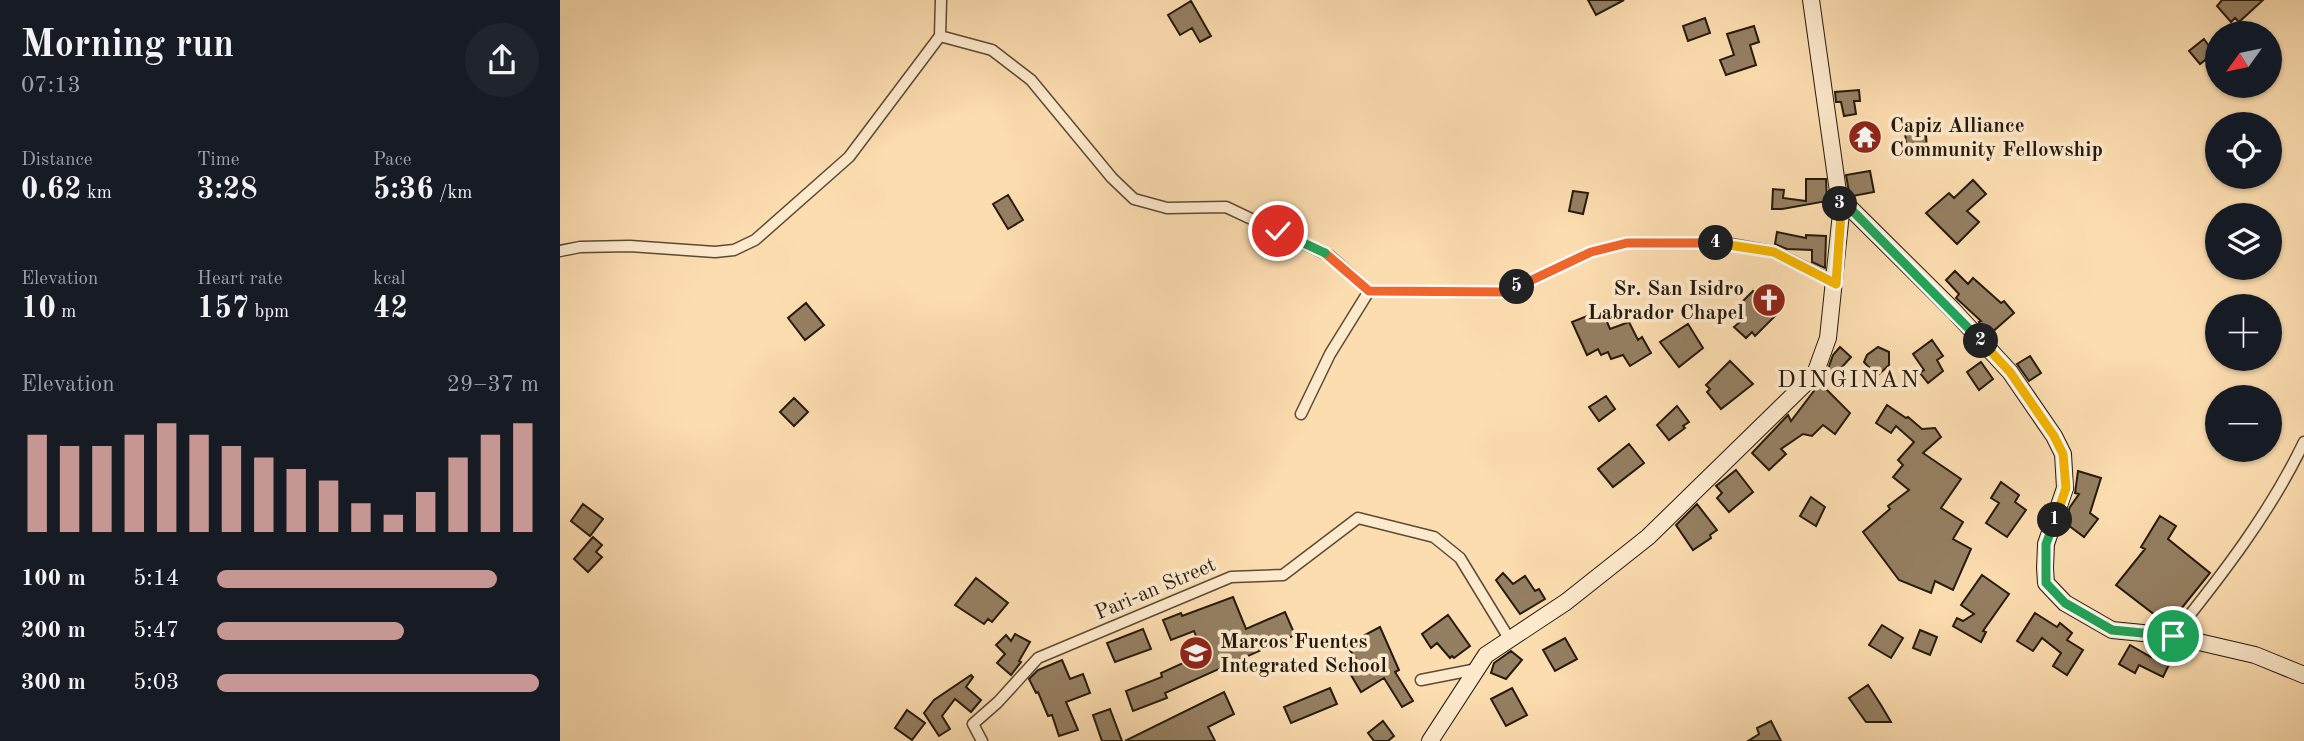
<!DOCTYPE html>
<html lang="en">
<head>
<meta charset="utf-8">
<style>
	body { margin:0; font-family:"Old Standard TT",serif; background:#20242c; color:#f1f3f6; height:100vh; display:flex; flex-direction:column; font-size:26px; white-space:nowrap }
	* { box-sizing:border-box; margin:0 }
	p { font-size:23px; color:#9ea1a6 }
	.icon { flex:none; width:38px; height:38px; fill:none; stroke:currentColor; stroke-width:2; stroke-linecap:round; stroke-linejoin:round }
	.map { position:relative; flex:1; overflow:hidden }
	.sheet { display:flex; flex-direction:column; background:#171b24; width:560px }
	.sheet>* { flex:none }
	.needle { width:46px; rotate:237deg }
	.controls { position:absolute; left:1645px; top:21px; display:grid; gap:14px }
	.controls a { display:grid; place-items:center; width:77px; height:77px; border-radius:50%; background:#171b24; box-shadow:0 2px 5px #0004; font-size:35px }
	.pin { position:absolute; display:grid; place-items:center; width:60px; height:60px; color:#fff; margin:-30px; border:4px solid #fff; border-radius:50%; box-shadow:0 2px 7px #0007 }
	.km { position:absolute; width:35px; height:35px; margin:-18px; border-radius:50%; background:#222; color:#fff; font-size:19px; line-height:35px; text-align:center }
	.round { display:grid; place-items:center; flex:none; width:74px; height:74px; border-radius:37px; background:#20242c }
	.headline { display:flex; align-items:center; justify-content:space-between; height:119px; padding:0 21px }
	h1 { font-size:38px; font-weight:600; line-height:52px }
	.metrics { display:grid; grid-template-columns:repeat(3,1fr); gap:10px; height:119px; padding:7px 21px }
	.metrics div { display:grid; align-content:center }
	.metrics b { font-size:30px; font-weight:600 }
	.metrics small { font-size:19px; font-weight:400 }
	.metrics p { font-size:19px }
	.chart { height:196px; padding:14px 21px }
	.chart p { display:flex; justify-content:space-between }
	.chart svg { width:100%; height:126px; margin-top:7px; stroke:#c59692; stroke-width:6 }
	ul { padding:0 21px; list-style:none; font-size:23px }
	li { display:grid; grid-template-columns:112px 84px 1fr; align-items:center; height:52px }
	li i { height:18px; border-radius:9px; background:#c59692 }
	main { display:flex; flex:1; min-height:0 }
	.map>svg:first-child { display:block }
	.building { fill:#957f62; stroke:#251a0d; stroke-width:2 }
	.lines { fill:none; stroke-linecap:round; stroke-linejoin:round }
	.street-casing { stroke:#5b4b36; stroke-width:13 }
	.secondary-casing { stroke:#251a0d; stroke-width:18 }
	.street { stroke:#fde9cc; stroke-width:10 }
	.secondary { stroke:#fde9cc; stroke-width:16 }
	.split-1-casing { stroke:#fff; stroke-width:14 }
	.split-2-casing { stroke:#fff; stroke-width:14 }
	.split-3-casing { stroke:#fff; stroke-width:14 }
	.split-4-casing { stroke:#fff; stroke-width:14 }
	.split-5-casing { stroke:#fff; stroke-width:14 }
	.split-6-casing { stroke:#fff; stroke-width:14 }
	.split-7-casing { stroke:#fff; stroke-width:14 }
	.split-1 { stroke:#22a559; stroke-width:9 }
	.split-2 { stroke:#f5b400; stroke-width:9 }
	.split-3 { stroke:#22a559; stroke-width:9 }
	.split-4 { stroke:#f5b400; stroke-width:9 }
	.split-5 { stroke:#f0652b; stroke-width:9 }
	.split-6 { stroke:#f0652b; stroke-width:9 }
	.split-7 { stroke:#22a559; stroke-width:9 }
	.labels { text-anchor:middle; stroke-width:7; stroke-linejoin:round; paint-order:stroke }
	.poi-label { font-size:21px; font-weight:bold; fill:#251a0d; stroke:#fde9cc; text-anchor:start }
	.street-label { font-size:21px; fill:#251a0d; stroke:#fde9cc }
	.quarter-label { font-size:24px; letter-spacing:2px; fill:#251a0d; stroke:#fde9cc }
</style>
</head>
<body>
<main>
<section class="sheet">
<div class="headline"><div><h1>Morning run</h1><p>07:13</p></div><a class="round"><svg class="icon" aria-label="share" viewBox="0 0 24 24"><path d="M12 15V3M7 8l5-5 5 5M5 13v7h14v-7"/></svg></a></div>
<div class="metrics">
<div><p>Distance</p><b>0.62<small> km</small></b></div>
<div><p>Time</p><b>3:28</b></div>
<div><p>Pace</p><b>5:36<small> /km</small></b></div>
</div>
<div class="metrics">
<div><p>Elevation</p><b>10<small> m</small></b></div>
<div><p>Heart rate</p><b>157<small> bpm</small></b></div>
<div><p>kcal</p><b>42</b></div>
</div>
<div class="chart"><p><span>Elevation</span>29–37 m</p>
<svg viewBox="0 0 160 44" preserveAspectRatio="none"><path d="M5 44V10M15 44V14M25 44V14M35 44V10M45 44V6M55 44V10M65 44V14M75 44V18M85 44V22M95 44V26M105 44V34M115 44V38M125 44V30M135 44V18M145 44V10M155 44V6"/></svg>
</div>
<ul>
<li><b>100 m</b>5:14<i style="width:87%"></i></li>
<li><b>200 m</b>5:47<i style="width:58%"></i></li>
<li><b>300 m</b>5:03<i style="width:100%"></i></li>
</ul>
</section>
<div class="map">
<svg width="1744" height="741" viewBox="0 0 1744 741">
	<rect width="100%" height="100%" fill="#fcddb0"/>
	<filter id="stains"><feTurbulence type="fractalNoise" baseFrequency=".00286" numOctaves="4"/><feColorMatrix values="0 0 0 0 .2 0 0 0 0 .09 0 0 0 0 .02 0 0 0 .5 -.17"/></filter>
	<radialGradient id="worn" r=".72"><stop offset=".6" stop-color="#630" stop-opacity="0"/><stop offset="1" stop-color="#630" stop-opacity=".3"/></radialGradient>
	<path class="building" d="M1028 0H1064L1036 15Z
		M1662 0H1703L1679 22 1675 18 1671 22 1657 6Z
		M631 1 651 36 640 42 632 28 620 35 608 15Z
		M1145 18 1150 33 1128 41 1123 26Z
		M1194 26 1199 42 1190 45 1196 65 1166 75 1160 60 1174 55 1167 34Z
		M1644 39 1654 53 1640 64 1629 51Z
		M1299 90 1300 101H1294L1296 114 1284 116 1281 102H1276L1275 92Z
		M1365 120 1367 150 1346 152 1345 121Z
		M1310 171 1314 192 1293 196 1289 192 1286 175Z
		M1246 179H1266L1267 201 1222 209H1212L1213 189 1224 190 1223 198 1246 201Z
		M1413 180 1426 194 1407 211 1419 222 1397 244 1366 213 1389 193 1394 198Z
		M1013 191 1028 193 1023 214 1009 211Z
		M448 195 463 220 448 229 433 204Z
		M1217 232 1246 238V235L1266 236 1265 268 1252 262V250L1227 249 1215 244Z
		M1395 271 1408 284 1413 278 1441 303 1444 301 1454 313 1430 334 1419 322 1421 321 1396 298 1399 294 1386 280Z
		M1193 291 1216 315 1195 336 1192 332 1186 338 1174 327 1181 321 1172 312Z
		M246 303 264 325 245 340 228 318Z
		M1042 310 1050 329 1069 322 1078 340 1082 337 1091 353 1070 366 1063 355 1051 359 1048 352 1041 355 1038 349 1027 355 1012 322Z
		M1128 324 1143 348 1119 367 1100 342Z
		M1372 340 1383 356 1377 360 1383 371 1368 383 1360 373 1364 370 1353 354Z
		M1280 347 1291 357 1273 377 1267 372 1273 355Z
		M1318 347 1329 352V365L1317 376 1304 362 1307 355Z
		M1470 356 1481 373 1469 381 1457 364Z
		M1170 361 1193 384 1161 409 1147 392 1150 389 1146 385Z
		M1421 362 1433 379 1419 390 1407 372Z
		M1260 383 1290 413 1275 434 1263 425 1252 436 1243 434 1221 449 1226 454 1209 470 1192 453 1228 415 1231 421Z
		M1046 396 1055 409 1039 421 1029 407Z
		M234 398 248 412 234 426 220 412Z
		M1327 405 1346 418 1348 417 1362 429 1375 428 1381 437 1363 453 1401 479 1381 508 1403 522 1393 539 1411 549 1393 590 1375 581 1371 593 1339 580 1303 532 1330 509 1328 506 1349 490 1333 477 1343 465 1338 460 1354 442 1336 426 1331 433 1316 423Z
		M1117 406 1129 422 1123 426 1125 428 1109 440 1097 425Z
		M1069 444 1084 463 1053 487 1038 469Z
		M1176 470 1193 492 1169 512 1157 498 1162 493 1156 486Z
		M1518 471 1541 478 1530 513 1538 519 1524 537 1504 522 1510 507 1519 494 1515 493Z
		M1441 482 1459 495 1455 502 1466 510 1447 537 1426 523 1439 503 1431 498Z
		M1251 497 1265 507 1256 526 1240 516Z
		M23 504 43 519 30 536 11 521Z
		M1137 504 1157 530 1150 535 1151 538 1133 550 1116 525Z
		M1600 516 1616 526 1608 539 1650 573 1608 625 1556 585 1585 549 1581 547Z
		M33 537 42 545 36 552 42 557 28 572 14 559Z
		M943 573 953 584 965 576 975 591 979 589 985 599 960 614 936 580Z
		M1422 575 1449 594 1423 631 1426 632 1421 642 1393 626 1397 618 1403 621 1414 614 1401 605Z
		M416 578 448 603 432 622 428 619 424 624 395 605Z
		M673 597 686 629 725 612 735 635 605 693 607 698 573 711 566 691 602 677 601 673 643 654 634 631 611 640 603 620 621 613 622 616Z
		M1475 613 1497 627 1500 623 1512 633 1507 640 1523 650 1507 675 1493 666 1501 653 1482 638 1473 651 1457 641Z
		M888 615 910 646 894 658 892 656 890 658 877 643 871 648 862 634Z
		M1322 625 1343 638 1331 658 1309 645Z
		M820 627 839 670 835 672 853 701 842 707 824 678 801 692 791 675 803 668 789 649 801 637Z
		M583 629 591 649 555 662 547 643Z
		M1360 630 1377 637 1370 655 1353 648Z
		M455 634 470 642 459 661 461 662 451 675 437 663 445 654 436 645 446 635 451 641Z
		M1005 638 1017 659 995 671 983 650Z
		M1570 645 1591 657 1597 645 1617 648 1603 677 1579 665 1575 673 1559 664Z
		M951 651 962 660 946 679 931 673 934 663Z
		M502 660 510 679 523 674 530 693 506 702 518 730 499 736 492 715 488 716 478 692 476 693 469 679 478 670Z
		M411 675 413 677 406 687 421 700 411 712 395 699 382 716 390 729 379 736 364 713 374 700Z
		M1308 685 1321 705 1331 722H1306L1289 698Z
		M770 688 777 704 731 723 724 707Z
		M952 688 967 715 946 726 931 699Z
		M664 692 674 714 648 727 655 741H565Z
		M550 709 562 741H542L533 715Z
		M347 710 365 723 352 740 335 728Z
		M823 721 834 736 828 741H814L808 733Z
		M1211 721 1221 741H1188L1199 734 1197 728Z"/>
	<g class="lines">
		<g class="street-casing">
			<path id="street" d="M380 36 432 50 471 80 552 178 574 199 607 208 666 207 770 256 809 291 947 292 1031 252 1067 243H1165L1215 252 1276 283
				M0 251 20 247 70 246 155 252 174 250 195 240 289 157 380 36 381 0
				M741 414 770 354 809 291
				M1613 636C1662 575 1710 513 1744 442
				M861 680 917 669
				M422 741 413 724 438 702 478 658 671 577 723 575 798 518 874 537 900 558 950 640"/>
		</g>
		<g class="secondary-casing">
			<path id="secondary" d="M1279 197 1393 310 1450 372 1494 436 1503 454 1505 488 1486 544 1485 568 1486 583 1505 603 1552 630 1613 636 1695 655 1744 675
				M870 741 926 655 1006 602 1088 537 1255 374 1268 338 1281 213 1251 0"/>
		</g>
		<use href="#street" class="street"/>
		<use href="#secondary" class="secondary"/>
	</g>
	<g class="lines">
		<g class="split-1-casing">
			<path id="split-1" d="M1495 520 1486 544V583L1505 603 1552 630 1613 636"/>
		</g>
		<g class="split-2-casing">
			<path id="split-2" d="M1421 341 1450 372 1494 436 1503 454 1506 488 1495 520"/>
		</g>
		<g class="split-3-casing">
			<path id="split-3" d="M1280 204 1279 197 1421 341"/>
		</g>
		<g class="split-4-casing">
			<path id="split-4" d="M1156 243 1214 252 1276 284 1281 213 1280 204"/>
		</g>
		<g class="split-5-casing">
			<path id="split-5" d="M957 287 1031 252 1067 243H1156"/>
		</g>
		<g class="split-6-casing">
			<path id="split-6" d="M765 253 809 291 947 292 957 287"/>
		</g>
		<g class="split-7-casing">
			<path id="split-7" d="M718 231 765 253"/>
		</g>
		<use href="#split-1" class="split-1"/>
		<use href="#split-2" class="split-2"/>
		<use href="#split-3" class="split-3"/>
		<use href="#split-4" class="split-4"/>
		<use href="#split-5" class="split-5"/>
		<use href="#split-6" class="split-6"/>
		<use href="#split-7" class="split-7"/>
	</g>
	<defs>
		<g id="temple-disc" transform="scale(1.75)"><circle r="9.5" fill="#8f2418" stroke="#fde9cc"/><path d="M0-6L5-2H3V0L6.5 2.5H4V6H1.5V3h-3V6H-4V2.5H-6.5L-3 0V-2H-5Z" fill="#fff"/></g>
		<g id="church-disc" transform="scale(1.75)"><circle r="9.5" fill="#8f2418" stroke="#fde9cc"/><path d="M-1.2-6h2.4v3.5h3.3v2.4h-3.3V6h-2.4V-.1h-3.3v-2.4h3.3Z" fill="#fff"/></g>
		<g id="school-disc" transform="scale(1.75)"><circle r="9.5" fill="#8f2418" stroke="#fde9cc"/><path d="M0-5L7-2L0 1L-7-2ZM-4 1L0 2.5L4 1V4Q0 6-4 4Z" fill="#fff"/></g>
	</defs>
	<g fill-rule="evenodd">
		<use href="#temple-disc" x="1305" y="137"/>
		<use href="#church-disc" x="1209" y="300"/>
		<use href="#school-disc" x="636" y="653"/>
	</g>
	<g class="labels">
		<g class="poi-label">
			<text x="1330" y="132">Capiz Alliance<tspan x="1330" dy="24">Community Fellowship</tspan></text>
			<text x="1184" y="295" text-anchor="end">Sr. San Isidro<tspan x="1184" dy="24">Labrador Chapel</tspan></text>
			<text x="660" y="648">Marcos Fuentes<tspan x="660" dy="24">Integrated School</tspan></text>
		</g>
		<g class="street-label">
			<text transform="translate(595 588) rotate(-23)" y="7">Pari-an Street</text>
		</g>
		<g class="quarter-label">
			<text x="1289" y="387">DINGINAN</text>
		</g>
	</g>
	<rect width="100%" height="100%" filter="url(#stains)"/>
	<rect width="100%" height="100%" fill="url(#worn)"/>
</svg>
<div class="controls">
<a><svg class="needle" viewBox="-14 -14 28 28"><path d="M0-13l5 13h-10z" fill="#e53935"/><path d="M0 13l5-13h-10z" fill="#9ea1a6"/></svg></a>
<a><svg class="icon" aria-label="locate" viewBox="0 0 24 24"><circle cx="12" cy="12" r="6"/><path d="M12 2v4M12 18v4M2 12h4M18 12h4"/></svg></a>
<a><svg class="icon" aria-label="layers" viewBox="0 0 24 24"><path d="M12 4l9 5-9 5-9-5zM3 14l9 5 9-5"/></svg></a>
<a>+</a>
<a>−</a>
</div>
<div class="pin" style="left:1613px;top:636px;background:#1e9e55"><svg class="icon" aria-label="arrive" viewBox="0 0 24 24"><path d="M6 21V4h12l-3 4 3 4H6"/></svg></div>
<div class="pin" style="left:718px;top:231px;background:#d93025"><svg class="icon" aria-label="check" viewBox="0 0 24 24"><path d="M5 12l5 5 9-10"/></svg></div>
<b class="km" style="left:1495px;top:520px">1</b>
<b class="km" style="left:1421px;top:341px">2</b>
<b class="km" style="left:1280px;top:204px">3</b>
<b class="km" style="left:1156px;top:243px">4</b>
<b class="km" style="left:957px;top:287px">5</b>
</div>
</main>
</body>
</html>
